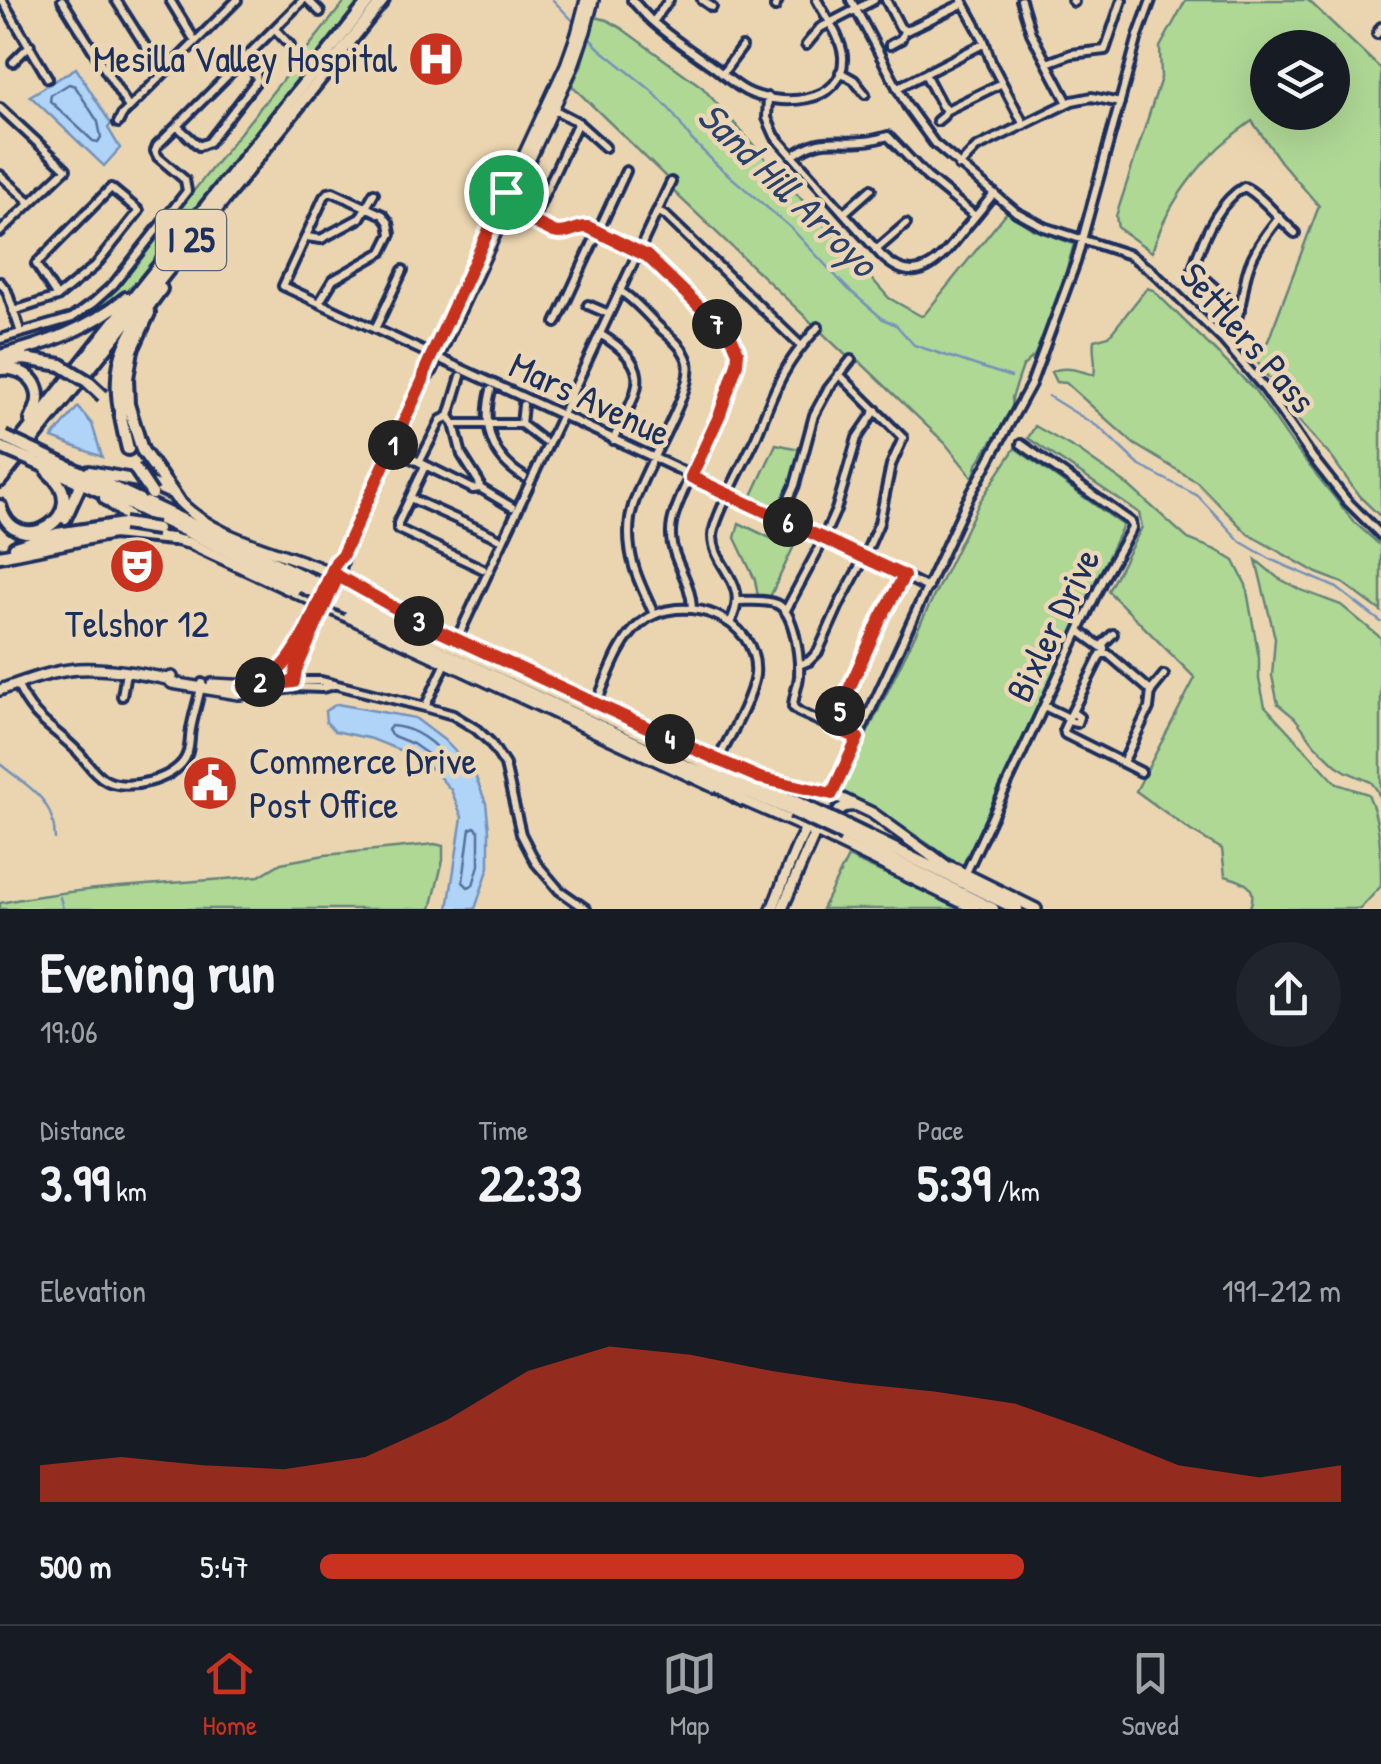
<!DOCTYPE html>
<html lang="en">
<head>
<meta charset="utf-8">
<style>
	body { margin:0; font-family:"Patrick Hand",sans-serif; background:#20242c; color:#f1f3f6; height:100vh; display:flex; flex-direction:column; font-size:38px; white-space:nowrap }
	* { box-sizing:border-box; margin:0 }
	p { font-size:32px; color:#9ea1a6 }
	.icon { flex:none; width:55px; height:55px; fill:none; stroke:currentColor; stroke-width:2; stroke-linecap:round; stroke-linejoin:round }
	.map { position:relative; height:909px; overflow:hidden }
	.panel { display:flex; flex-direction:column; background:#171b24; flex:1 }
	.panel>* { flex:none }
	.fabs { position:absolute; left:1250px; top:30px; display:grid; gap:20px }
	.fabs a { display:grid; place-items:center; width:100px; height:100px; border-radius:50%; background:#171b24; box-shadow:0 10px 40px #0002; font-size:50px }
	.pin { position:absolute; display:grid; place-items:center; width:85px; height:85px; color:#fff; margin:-42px; border:5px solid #fff; border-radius:50%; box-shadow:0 2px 10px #0007 }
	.km { position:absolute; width:50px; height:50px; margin:-25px; border-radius:50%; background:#222; color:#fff; font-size:28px; line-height:50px; text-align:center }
	.round { display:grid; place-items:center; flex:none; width:105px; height:105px; border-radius:52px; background:#20242c }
	.summary { display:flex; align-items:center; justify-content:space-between; height:170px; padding:0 40px }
	h1 { font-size:55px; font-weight:700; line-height:75px }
	.metrics { display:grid; grid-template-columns:repeat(3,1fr); gap:15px; height:170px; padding:10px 40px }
	.metrics div { display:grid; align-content:center }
	.metrics b { font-size:50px; font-weight:700 }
	.metrics small { font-size:28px; font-weight:400 }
	.metrics p { font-size:28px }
	.chart { height:280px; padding:20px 40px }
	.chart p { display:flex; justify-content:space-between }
	.chart svg { width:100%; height:180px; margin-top:10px; fill:#c8321e; opacity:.7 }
	ul { padding:0 40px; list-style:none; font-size:32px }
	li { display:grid; grid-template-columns:160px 120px 1fr; align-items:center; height:75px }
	li i { height:25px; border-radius:12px; background:#c8321e }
	.tab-bar { display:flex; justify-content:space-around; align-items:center; height:140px; border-top:2px solid #363941; background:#171b24; font-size:28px; color:#9ea1a6 }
	.tab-bar a { display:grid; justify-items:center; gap:5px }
	.tab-bar .active { color:#c8321e }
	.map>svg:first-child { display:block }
	.green { fill:#afd895; stroke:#65847a; stroke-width:2.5; fill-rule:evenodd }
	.water { fill:#afd4f8; stroke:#7492ba; stroke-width:2.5 }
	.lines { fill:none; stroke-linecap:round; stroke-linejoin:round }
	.shore { stroke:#56719c; stroke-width:2.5 }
	.stream { stroke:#7492ba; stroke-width:2.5 }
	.minor-casing { stroke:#1b2f5e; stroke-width:14 }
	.major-casing { stroke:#1b2f5e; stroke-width:16 }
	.highway-casing { stroke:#1b2f5e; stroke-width:18 }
	.minor { stroke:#ebd7b5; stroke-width:6 }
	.major { stroke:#ebd7b5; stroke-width:9 }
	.highway { stroke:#ebd7b5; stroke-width:10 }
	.highway-bridge-casing { stroke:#1b2f5e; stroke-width:18; stroke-linecap:butt }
	.highway-bridge { stroke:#ebd7b5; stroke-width:10 }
	.route-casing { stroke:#fff; stroke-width:20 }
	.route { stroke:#c8321e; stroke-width:12 }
	.labels { text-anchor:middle; stroke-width:9; stroke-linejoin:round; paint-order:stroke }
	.shield { fill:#ebd7b5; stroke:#596178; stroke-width:2.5 }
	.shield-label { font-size:35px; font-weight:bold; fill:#1b2f5e }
	.poi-label { font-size:38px; fill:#1b2f5e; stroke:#ebd7b5; text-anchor:end }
	.street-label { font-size:38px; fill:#1b2f5e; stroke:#ebd7b5 }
	.water-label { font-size:40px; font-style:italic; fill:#2a406d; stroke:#ebd7b5 }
</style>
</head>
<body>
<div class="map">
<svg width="1381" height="909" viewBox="0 0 1381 909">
	<rect width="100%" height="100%" fill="#ebd5b0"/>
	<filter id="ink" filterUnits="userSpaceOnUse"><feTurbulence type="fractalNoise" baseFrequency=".01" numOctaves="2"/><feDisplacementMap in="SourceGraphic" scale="20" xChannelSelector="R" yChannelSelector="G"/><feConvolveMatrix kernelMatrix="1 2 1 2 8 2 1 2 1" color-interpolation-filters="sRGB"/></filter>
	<g filter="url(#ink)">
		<path class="green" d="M346 0H365L134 284 107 306 73 326V322L114 291Z
			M1186 0H1308L1381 69V517L1359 496 1333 459 1299 421 1253 356 1268 341 1319 206 1281 162 1252 121C1207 151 1168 199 1152 252L1118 228 1116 216 1161 78 1160 47ZM1268 48H1332V112H1268Z
			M595 17 607 20 621 28 702 87 889 298 921 316 924 315 1007 212 1032 229 1074 244 1052 318 1034 356 1023 366 1012 398 1013 409 978 462 973 478 945 443 859 361 855 364 672 190 667 178 572 86 581 66Z
			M1147 288 1153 290 1254 389 1292 444 1354 522 1381 546V611L1343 583 1317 573 1248 534 1197 482 1134 444 1066 383 1056 382 1051 372C1065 365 1080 371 1094 375 1097 363 1092 352 1094 340L1109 336Z
			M1035 426 1079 451 1129 486 1188 539 1216 550 1234 561 1246 585 1259 658V679L1265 706 1337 784 1368 794C1381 823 1381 853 1381 886L1360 909H1255L1250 907C1259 885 1242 881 1225 876L1222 849 1191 831 1136 791 1195 678 1108 591 1142 527 1139 513 1028 438Z
			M776 444 799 449 791 483 780 508 774 511 750 500Z
			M1015 448 1123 525 962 867 890 818 843 792 844 781 980 501Z
			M739 523 787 546 795 530 800 533 770 597H758L755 580 735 538Z
			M1256 560 1278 578 1301 590 1341 605 1381 638V801L1377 790 1371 782 1347 772 1336 765 1315 745 1295 718 1278 704 1272 676 1275 638Z
			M435 844 443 846V860L431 909H0V903C85 886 173 884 259 876L281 863 325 855Z
			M848 857 963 909H822Z"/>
		<path class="water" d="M76 68 111 124 108 128 120 148 104 166 30 96Z
			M78 407 92 424 102 457 52 438Z
			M337 704 415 718 444 740 473 770 486 803 489 830V867L475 909H448L462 817 451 790 433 770 407 753 372 739 335 731 326 722 325 711Z"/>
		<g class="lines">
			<path class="shore" d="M69 84 75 86 98 122 101 137 98 142 93 141 50 101 51 95Z
				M391 726C412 727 428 738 442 753V758L436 760 413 744 391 735 388 730Z
				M475 827 479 831V865L473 885 468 887 463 882 469 835 470 829Z"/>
			<path class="stream" d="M553 0 576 24
				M585 34 600 49 651 90 671 111 691 139 717 165 791 228 847 288 883 319 896 325 914 345 1011 377
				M1048 396 1100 428 1140 466 1198 496 1241 542 1272 560 1337 588 1381 622
				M0 764C29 788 54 797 55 839
				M60 897 63 909"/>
			<g class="minor-casing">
				<path id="minor" d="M2 0 48 78
					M62 0 129 108
					M116 0 163 74
					M170 0 195 41
					M308 0 320 12
					M632 0C639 7 645 15 653 22 672 39 694 53 715 68 725 76 735 85 746 91 777 107 846 106 843 56 841 37 826 17 817 0
					M702 0 712 7
					M851 0 907 106 934 143 1016 212 1044 227 1130 255 1153 272 1223 340 1265 389 1312 457 1346 500 1381 535
					M886 0 900 27 906 31 964 3
					M962 0 983 38 992 64 1024 125
					M1021 0 1031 33 1068 103
					M1072 0 1074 2
					M775 7 778 0
					M653 22 669 0
					M275 29 290 45
					M1377 34 1381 27
					M806 45 820 28 874 0
					M890 45 901 39 904 31
					M13 62 30 45
					M1047 63 1071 54 1105 50 1122 0
					M840 72 854 80 865 94
					M722 74 742 47
					M925 74 942 106 947 110 1002 83
					M897 88 985 43
					M768 97 767 118 775 136 882 256C918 291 942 258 964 230 974 218 984 206 994 193
					M549 107 576 121 605 147
					M0 108 66 169 0 232
					M937 121 943 116 946 109
					M118 123 122 115 237 0
					M177 126 199 146 209 142 257 80 256 74 244 59
					M793 156C820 135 833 144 864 141 872 141 880 138 888 136L927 177 975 216
					M959 166 976 148 1072 101 1092 97 1120 103
					M0 175 30 202
					M504 208 556 233H565L579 227H587L638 251 728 334C733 341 737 346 738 355 739 365 733 375 730 384 715 429 691 468 675 512 660 552 691 572 692 608
					M657 211 666 216 801 346
					M844 213 871 189
					M532 221 578 122
					M306 237 321 239 360 218 374 193
					M876 250 906 224
					M0 282 7 291 21 333
					M620 291C635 300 647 315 659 327 670 337 684 347 688 362 695 395 635 478 630 519 625 555 639 583 654 614
					M319 303 333 280 382 252 391 234 389 223 383 215 333 192 328 193 324 197 283 286C498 387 715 483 928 588
					M588 305 609 314
					M1240 310 1193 269C1202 240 1217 203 1244 187 1259 193 1281 221 1295 233
					M13 311 57 297 95 266 139 211 111 188 36 264 57 297
					M556 323 626 171
					M375 329 403 270
					M600 334C659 370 636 391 613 440
					M0 339 72 318 94 302 114 284 187 191 185 180 158 157 155 151 157 146 303 0
					M1223 340C1241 319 1240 307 1245 282 1249 257 1263 238 1278 219
					M839 374 903 438
					M491 390C482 426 491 457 524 477
					M449 416 454 424H521L543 441
					M454 424 462 455 479 482 480 488
					M521 424 523 405
					M391 448 473 489 480 488 512 507
					M420 461 441 420 449 416 461 376
					M425 466 398 523V529L483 569
					M410 498 498 538
					M780 518 795 485 814 415 828 389 851 360
					M737 601C749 601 765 599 777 604 795 612 800 658 799 676 798 687 793 697 793 707L799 712 858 739
					M786 610 818 550 836 510 857 438 876 410
					M730 623C752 582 713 569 713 536 713 518 748 456 757 435 766 413 773 391 785 371 794 354 806 341 818 327
					M1079 631 1104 649
					M457 639 671 182
					M1104 648 1103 644 1113 634
					M799 665 809 661 818 652 840 603 862 562 879 523 891 465 903 438
					M295 681H321L425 707 453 715 476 729 490 742 505 765 521 834 536 863 559 890 586 909
					M17 684C34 722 53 726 79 753 88 763 95 775 107 781 128 791 173 780 185 759 191 749 189 739 191 729 194 713 199 698 202 683
					M294 687 322 688 331 686
					M1151 691 1164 675
					M122 696 126 672
					M596 704C608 677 618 642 641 623 681 590 760 617 755 675 752 698 729 738 718 760
					M1044 706 1069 718 1064 729 1065 734 1141 772
					M425 707 446 663
					M1069 718 1101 654H1108L1151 691 1149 708 1123 763
					M1068 721 1077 723 1079 717 1072 712
					M832 727 881 621 905 577
					M832 794 967 501 1031 384 1076 262 1138 36 1151 0
					M965 875 1103 579 1132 528 1131 522 1021 444"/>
			</g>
			<g class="major-casing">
				<path id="major" d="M426 376 432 370 572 68 585 31 593 0
					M177 499C216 542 285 551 336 575 353 583 367 592 382 602 397 612 415 619 431 627L718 760 760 777 832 794 872 813 933 857
					M172 539 189 543 714 787
					M337 579C342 567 342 556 347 544L423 380 425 368 566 65 577 34 586 0
					M289 676 296 649 336 563 342 556
					M167 679 172 683 239 694 294 687 296 670 326 602
					M212 684 252 686
					M248 686 276 673 291 656
					M0 690C25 681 52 671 78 669 107 667 139 673 167 679L172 677
					M738 798 816 832 975 909
					M832 825C837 812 840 804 855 806
					M951 867 1036 909
					M772 909C787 875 803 817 832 794
					M782 909 831 796"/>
			</g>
			<g class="highway-casing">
				<path id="highway" d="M149 313 132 350 127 378 128 404 142 450 177 499
					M0 356C47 344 88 329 126 298
					M3 361 25 359 61 365
					M0 369C17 367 37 376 38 396 39 404 34 413 31 420
					M128 449C109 372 114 352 161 289
					M41 454 305 577
					M35 462 127 503 301 586
					M0 466 370 0
					M89 472 149 483 169 492
					M0 481 383 0
					M105 498 143 528
					M0 506C16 564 98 513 48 472
					M65 518 81 483
					M15 547 57 534 124 524
					M0 556 113 533 172 539
					M352 599 711 766 796 802
					M348 608 677 762 792 811
					M712 783 742 800
					M847 826 1017 909
					M843 835 993 909
					M931 855 956 874"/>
			</g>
			<use href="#minor" class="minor"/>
			<use href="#major" class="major"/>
			<use href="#highway" class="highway"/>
			<g class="highway-bridge-casing">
				<path id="highway-bridge" d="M61 365 87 381 103 396
					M4 437 41 454
					M0 447 35 462
					M134 467 152 494
					M124 524 157 529
					M305 577 352 599
					M301 586 348 608
					M796 802 847 826
					M792 811 843 835"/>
			</g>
			<use href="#highway-bridge" class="highway-bridge"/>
		</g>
	</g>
	<g class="lines" filter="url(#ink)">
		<g class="route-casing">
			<path id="route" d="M506 192 504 205 506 209 554 232C567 236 575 226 588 227L647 256 732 338 738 352 737 364 720 414 691 477 904 576 880 620 832 727 858 738 832 794 760 778 718 760 430 627C399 611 369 593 338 576L296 670 294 682 243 688C253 684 264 682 273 675 301 656 321 594 336 562L342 556 423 380 426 368Z"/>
		</g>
		<use href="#route" class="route"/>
	</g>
	<defs>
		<g id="hospital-disc" transform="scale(2.875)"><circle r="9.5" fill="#c8321e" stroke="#ebd7b5"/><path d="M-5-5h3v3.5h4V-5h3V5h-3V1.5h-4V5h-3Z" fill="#fff"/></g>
		<g id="theatre-disc" transform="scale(2.875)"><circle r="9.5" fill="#c8321e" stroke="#ebd7b5"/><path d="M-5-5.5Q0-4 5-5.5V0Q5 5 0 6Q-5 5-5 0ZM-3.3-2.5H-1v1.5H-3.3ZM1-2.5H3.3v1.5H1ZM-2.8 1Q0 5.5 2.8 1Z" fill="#fff"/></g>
		<g id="civic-disc" transform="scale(2.875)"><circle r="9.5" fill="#c8321e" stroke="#ebd7b5"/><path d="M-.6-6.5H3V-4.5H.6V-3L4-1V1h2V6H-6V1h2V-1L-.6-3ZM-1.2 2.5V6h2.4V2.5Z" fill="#fff"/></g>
	</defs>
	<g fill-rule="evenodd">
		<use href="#hospital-disc" x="436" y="59"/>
		<use href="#theatre-disc" x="137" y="566"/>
		<use href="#civic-disc" x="210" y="783"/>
	</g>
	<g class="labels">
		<rect class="shield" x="156" y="210" width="70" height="60" rx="8"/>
		<g class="shield-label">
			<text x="191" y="252">I 25</text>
		</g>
		<g class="poi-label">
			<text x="397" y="72">Mesilla Valley Hospital</text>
			<text x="137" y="637" text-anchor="middle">Telshor 12</text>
			<text x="249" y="774" text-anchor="start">Commerce Drive<tspan x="249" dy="44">Post Office</tspan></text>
		</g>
		<g class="street-label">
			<text transform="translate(1248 338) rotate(49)" y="13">Settlers Pass</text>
			<text transform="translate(590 399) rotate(25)" y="13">Mars Avenue</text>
			<text transform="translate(1053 625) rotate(-64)" y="13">Bixler Drive</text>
		</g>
		<g class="water-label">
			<text transform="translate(788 189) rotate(44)" y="14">Sand Hill Arroyo</text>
		</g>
	</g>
</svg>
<div class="fabs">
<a><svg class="icon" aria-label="layers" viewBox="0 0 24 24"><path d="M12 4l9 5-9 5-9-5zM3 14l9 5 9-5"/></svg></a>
</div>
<div class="pin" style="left:506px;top:192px;background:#1e9e55"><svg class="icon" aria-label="arrive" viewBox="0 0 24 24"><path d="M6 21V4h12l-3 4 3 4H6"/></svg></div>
<b class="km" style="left:393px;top:445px">1</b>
<b class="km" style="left:260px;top:682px">2</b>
<b class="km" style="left:419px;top:621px">3</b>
<b class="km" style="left:670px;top:739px">4</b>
<b class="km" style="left:840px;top:711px">5</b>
<b class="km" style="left:788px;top:522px">6</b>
<b class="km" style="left:717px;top:324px">7</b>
</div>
<section class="panel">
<div class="summary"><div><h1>Evening run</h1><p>19:06</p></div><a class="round"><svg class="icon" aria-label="share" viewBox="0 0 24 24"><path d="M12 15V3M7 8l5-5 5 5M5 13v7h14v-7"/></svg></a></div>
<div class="metrics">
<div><p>Distance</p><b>3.99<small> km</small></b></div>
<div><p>Time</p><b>22:33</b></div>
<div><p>Pace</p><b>5:39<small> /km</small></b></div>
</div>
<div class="chart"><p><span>Elevation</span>191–212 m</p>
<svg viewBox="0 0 160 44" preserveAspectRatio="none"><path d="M0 44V35L10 33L20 35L30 36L40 33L50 24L60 12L70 6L80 8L90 12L100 15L110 17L120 20L130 27L140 35L150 38L160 35V44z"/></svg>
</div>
<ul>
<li><b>500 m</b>5:47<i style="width:69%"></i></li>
</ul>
</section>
<nav class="tab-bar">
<a class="active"><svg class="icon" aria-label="home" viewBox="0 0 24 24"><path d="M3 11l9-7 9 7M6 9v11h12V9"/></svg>Home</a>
<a><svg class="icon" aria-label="map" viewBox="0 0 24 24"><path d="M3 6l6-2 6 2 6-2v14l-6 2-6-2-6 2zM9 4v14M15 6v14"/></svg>Map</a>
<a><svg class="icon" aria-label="saved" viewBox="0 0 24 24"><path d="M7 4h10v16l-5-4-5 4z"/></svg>Saved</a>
</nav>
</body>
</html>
